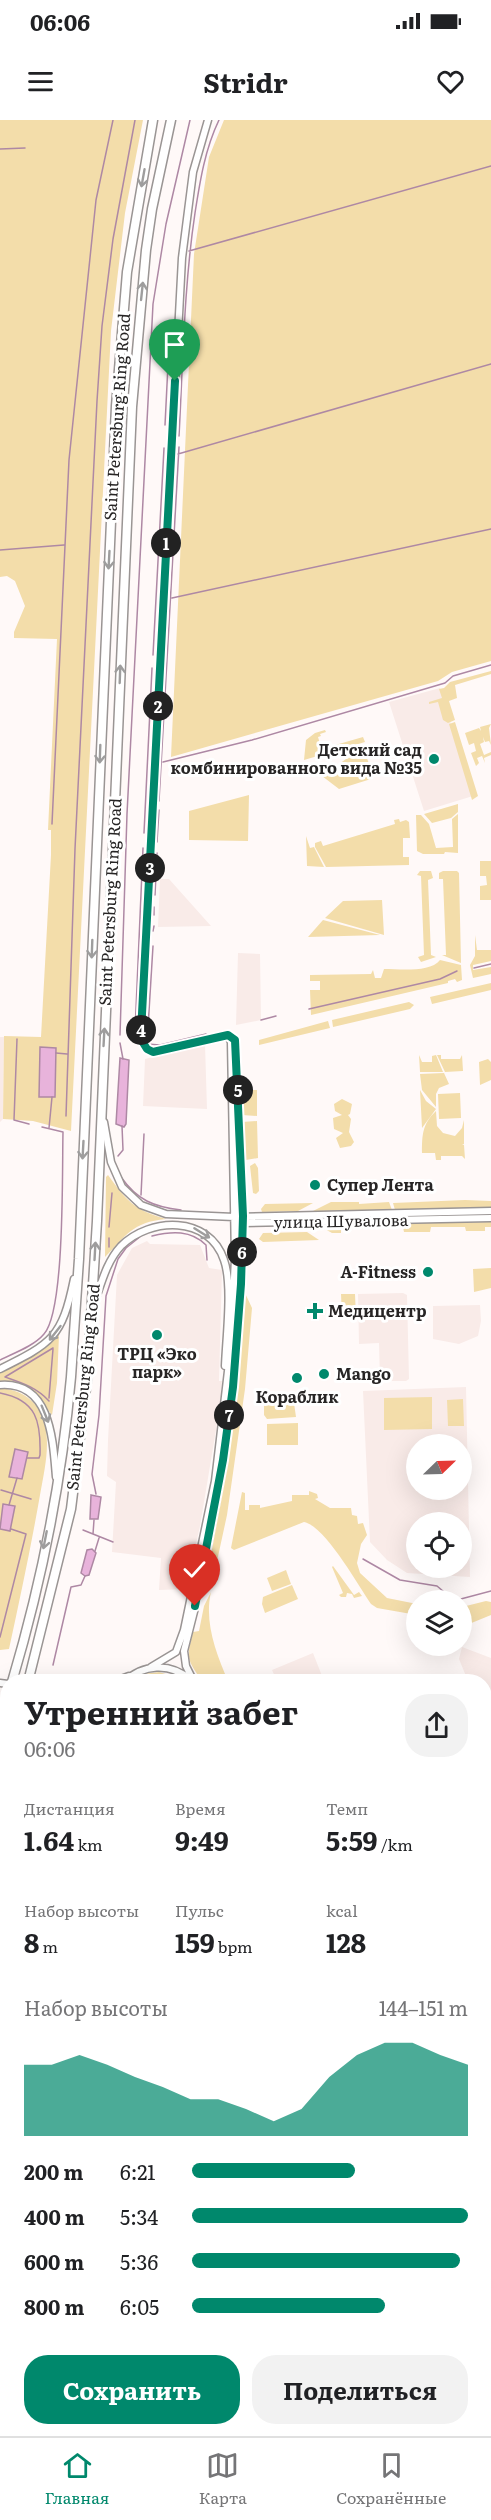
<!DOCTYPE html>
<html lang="ru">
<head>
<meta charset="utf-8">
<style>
	body { margin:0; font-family:Literata,serif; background:#f2f2f2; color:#202124; height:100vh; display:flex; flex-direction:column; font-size:22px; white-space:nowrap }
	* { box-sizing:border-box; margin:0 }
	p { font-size:20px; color:#757577 }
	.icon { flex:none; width:33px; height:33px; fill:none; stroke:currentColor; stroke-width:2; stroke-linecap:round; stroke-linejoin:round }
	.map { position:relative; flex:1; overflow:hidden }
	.side { position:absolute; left:0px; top:1554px; width:492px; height:762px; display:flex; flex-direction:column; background:#fff; border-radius:24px 24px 0 0; box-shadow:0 6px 24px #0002 }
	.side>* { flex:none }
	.needle { width:39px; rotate:67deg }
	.tools { position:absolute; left:406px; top:1314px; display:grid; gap:12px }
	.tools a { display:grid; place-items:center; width:66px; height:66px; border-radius:50%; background:#fff; box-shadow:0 6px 24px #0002; font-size:30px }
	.pin { position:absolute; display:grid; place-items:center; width:51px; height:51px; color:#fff; margin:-62px -26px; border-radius:50% 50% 50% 0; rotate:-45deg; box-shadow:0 0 6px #0007 }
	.pin .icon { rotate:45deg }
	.km { position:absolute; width:30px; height:30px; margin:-15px; border-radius:50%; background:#222; color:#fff; font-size:16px; line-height:30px; text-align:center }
	.round { display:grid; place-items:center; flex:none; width:63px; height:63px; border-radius:24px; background:#f2f2f2 }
	.head { display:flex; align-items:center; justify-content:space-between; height:102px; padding:0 24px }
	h1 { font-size:33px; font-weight:700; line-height:45px }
	.figures { display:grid; grid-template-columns:repeat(3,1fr); gap:9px; height:102px; padding:6px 24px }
	.figures div { display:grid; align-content:center }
	.figures b { font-size:26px; font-weight:700 }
	.figures small { font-size:16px; font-weight:400 }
	.figures p { font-size:16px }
	.chart { height:168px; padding:12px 24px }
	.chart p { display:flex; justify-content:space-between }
	.chart svg { width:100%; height:108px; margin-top:6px; fill:#00886c; opacity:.7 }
	.action { display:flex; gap:12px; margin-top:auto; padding:12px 24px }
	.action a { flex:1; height:69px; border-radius:24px; background:#00886c; color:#fff; font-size:24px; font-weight:700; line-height:69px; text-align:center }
	.action a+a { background:#f2f2f2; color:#202124 }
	ul { padding:0 24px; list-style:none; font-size:20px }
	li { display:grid; grid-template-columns:96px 72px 1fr; align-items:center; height:45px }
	li i { height:15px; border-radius:8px; background:#00886c }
	.status { display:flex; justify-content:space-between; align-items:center; height:42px; padding:0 30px; background:#fff; direction:ltr }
	.status svg { height:16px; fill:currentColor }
	header { display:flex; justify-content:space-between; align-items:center; height:78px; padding:0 24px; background:#fff; font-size:27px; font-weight:700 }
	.tab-bar { display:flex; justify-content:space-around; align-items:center; height:84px; border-top:2px solid #e0e0e0; background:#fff; font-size:16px; color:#757577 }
	.tab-bar a { display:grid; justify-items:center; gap:3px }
	.tab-bar .active { color:#00886c }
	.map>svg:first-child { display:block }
	.built { fill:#f9ebe8; fill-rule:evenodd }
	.green { fill:#f3ddaa }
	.water { fill:#e8b3db; stroke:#ae88a4; stroke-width:1.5 }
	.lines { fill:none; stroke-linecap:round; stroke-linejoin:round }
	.stream { stroke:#ae88a4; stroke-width:1.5 }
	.minor-casing { stroke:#9a9594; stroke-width:9 }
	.major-casing { stroke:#9a9594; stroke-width:10 }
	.highway-casing { stroke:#9a9594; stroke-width:11 }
	.minor { stroke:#fff; stroke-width:6 }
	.major { stroke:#fff; stroke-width:8 }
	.highway { stroke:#fff; stroke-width:8 }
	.rail-casing { stroke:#6f6b6b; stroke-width:4 }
	.rail { stroke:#fff; stroke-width:1.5; stroke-dasharray:4.5; stroke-linecap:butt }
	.oneway { stroke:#9e9d9d }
	.route-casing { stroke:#fff; stroke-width:12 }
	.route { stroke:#00886c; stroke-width:8 }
	.poi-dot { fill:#00886c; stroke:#fff; stroke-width:2 }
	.labels { text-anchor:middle; stroke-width:6; stroke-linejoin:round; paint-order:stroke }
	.street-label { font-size:16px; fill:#272525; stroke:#fff }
	.poi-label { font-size:16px; font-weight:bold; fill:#272525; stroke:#fff; text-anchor:start }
</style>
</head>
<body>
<div class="status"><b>06:06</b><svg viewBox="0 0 49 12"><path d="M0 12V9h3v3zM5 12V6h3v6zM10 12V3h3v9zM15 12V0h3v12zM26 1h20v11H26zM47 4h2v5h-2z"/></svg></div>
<header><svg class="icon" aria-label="menu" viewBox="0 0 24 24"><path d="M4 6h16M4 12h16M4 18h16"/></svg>Stridr<svg class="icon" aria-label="heart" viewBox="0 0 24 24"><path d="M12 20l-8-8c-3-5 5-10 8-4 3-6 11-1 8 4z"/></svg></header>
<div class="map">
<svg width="491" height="2316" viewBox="0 0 491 2316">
	<rect width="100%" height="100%" fill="#fff9f8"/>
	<path class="built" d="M440 568 473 676 424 691 389 582Z
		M160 759H169L211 806 158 807Z
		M238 833 260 834 261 900 236 905Z
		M0 917H4L3 999 0 1002Z
		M205 924 207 989 143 986 145 939Z
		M147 1121 150 1124 200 1125 209 1148 222 1150 219 1261H222L220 1286 200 1406 186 1469 159 1470 161 1438 112 1432 116 1362 107 1356 108 1320 117 1155 132 1128Z
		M403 1173 407 1175 409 1259 406 1261H380L379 1223 359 1224 358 1174Z
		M480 1185 481 1201 478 1216 459 1224 433 1219V1186Z
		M466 1267 470 1457 407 1453 387 1440 370 1422 363 1271ZM417 1324H462V1370H417ZM417 1402H462V1448H417Z
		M462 1527 491 1538V1585L485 1584 484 1562 468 1561 459 1539Z
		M313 1533 324 1561H277L272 1550Z
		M7 1710 8 2118 0 2129V1728Z
		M484 1859 491 1863V1959L485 1960Z"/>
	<path class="green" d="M0 0H143L125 93 111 211 71 1011 33 1001 3 999 4 916 41 917 51 735V710H48L57 519 14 518V512L25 486 15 461 7 456 0 457Z
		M224 0H491V541L452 552 438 561 171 637 194 134 209 37Z
		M491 551V554L455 565 457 578 449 581 455 600 448 603 443 600 438 582 429 584V582L442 578 439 569 444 568 450 562Z
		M455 602 478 676 472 680 449 604Z
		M491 604 489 608 491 625 489 621 485 622 483 617 484 622 480 624 484 635 491 632V635L484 638 485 643 482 636 477 638 479 643 476 646 471 633 476 631 474 623 469 625 465 613 479 608 481 611 480 607Z
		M325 610 326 612 320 614 321 616 318 617 321 627 325 628 363 617 365 622 304 640 306 620 315 613Z
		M363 627 373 655 371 659 339 669 322 656Z
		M249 675 248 721 189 720V691Z
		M458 684V692L451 698 432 703 424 694Z
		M458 694V733L445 732 444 734H423L417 731 416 695H421L429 704 436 728 453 727 452 699Z
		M399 699 400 702 406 700 409 702 410 718H403V737H409V745L326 747 315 727V723L321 721 323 726 395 704 394 700Z
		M306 716 310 728 314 727 324 747 307 746Z
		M480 741H491V780H480V766L487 765 486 756H480Z
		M420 751H431L433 758 428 760 431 835 436 837 421 842 418 837 424 835 421 756 417 755Z
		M443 751H457L459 753 461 843 442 835H446L443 759H439V753Z
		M382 780 384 815 325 798 343 781Z
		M323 800 380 815 308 817Z
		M475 815 477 830H491V841L473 845V850L491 847V854L473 858 470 845 475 836Z
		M440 840 461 845 462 860 457 862 455 859 448 861V863L311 895 310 870H320V861H310V855L371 854 373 850 375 858H381L384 849C399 849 430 853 440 840Z
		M491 863V870L432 884 430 877Z
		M409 882 414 885 410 889 333 907 332 900Z
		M328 901 330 908 259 925V920Z
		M419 935 422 942H432V936L436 935 443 952H420Z
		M437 935H441V939H460L462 935 463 951 445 952Z
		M488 939 491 942V960L480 965 479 942Z
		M444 953 449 964 439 968 436 974V987L422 970 420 954Z
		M243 970H257V996L242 995 240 973Z
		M420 970 426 981 436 989 422 1008Z
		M460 973 461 998 439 999 438 974Z
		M342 979 352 984 350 994 348 995 351 999 349 1012 354 1022 351 1026 340 1028 336 1018 343 1013 334 1009 333 998 342 995 335 991 334 984Z
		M436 991 437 1006 443 1013 455 1016 462 1008 464 1000V1024H462L464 1025 465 1039 462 1036H441V1040H436L435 1033H422C422 1016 422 1004 436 991Z
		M257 1001 258 1038 246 1040 241 1017 242 1002Z
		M255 1043 258 1048 259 1071 256 1074 253 1073 250 1046Z
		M108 1055C127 1081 134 1090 166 1099 132 1102 126 1116 105 1137L106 1057Z
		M465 1080 491 1081V1088L395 1090 393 1083Z
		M331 1082H359V1084L389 1082 392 1090 313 1091Z
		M313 1083 298 1091 262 1092 261 1089 265 1084Z
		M491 1102V1107H485V1111H466L465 1107H431L430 1112H404L402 1103Z
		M399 1104 400 1108 341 1109V1113H332L323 1108 352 1105Z
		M307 1112 319 1120 263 1122 259 1119 263 1113Z
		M491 1148V1168L474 1172 473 1149Z
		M245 1173 252 1188 245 1269 227 1395 214 1455 204 1464 227 1333 241 1191Z
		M341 1174H355L356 1197H342Z
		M59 1215 57 1263 52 1295C38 1276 26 1261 0 1261V1252L47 1227Z
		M0 1268C21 1270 38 1280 44 1302 51 1324 44 1352 40 1375 31 1427 20 1478 9 1529L0 1530Z
		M432 1277V1309L384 1310V1278Z
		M463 1279 464 1306H448L447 1280Z
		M267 1283H294L296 1297 267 1299 264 1295V1286Z
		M298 1303V1325H267V1304Z
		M309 1371 317 1374 318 1378 315 1379 330 1388H351L352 1395 357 1396 358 1404 363 1403 367 1415 361 1424 357 1443 360 1453 387 1478 417 1484V1495L377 1488 371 1484C358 1465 325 1406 304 1402L234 1430 231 1428 242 1372 245 1373V1390H249V1385H260V1388L292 1381V1375H309Z
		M333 1446 354 1475 359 1472 362 1476 354 1478 352 1474 347 1473 346 1477H341L339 1475 343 1473 332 1447Z
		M286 1450 291 1464 272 1471 267 1458Z
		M292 1465 298 1479 265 1493 262 1484 263 1477Z
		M211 1472C204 1502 216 1533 228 1561H202C187 1539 186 1539 193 1512L199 1511 204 1486Z
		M486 1481 491 1482V1495L469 1504H462V1487Z
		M159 1552 175 1557 182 1561H131L143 1554Z
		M7 1838V1905H0V1846Z"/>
	<path class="water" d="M40 927 56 928 55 977H39Z
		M120 938 129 940 126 1004 124 1007 116 1004Z
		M15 1329 28 1332 22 1359 9 1357Z
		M91 1375 101 1377 98 1399H90Z
		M3 1384 15 1386 10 1411 0 1409Z
		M92 1429 96 1433 89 1455 85 1456 81 1453 87 1430Z"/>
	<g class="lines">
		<path class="stream" d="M0 29 25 28
			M189 131 491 46
			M165 305 170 204
			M179 316C183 242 184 166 195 93 200 61 205 29 219 0
			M178 334 491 244
			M0 430 64 425
			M172 478 491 409
			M153 535 164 328
			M163 642 252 620 445 563 453 556 491 545
			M159 681 179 327
			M52 704 69 340 96 80 113 0
			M144 713 152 548
			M157 722 159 690
			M155 775 157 733
			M154 795V787
			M153 811 154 806
			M153 826 147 924 160 925 206 914
			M474 848 491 844
			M309 889 440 859 457 851
			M261 900 276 896
			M135 912 143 728
			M120 915 127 694 153 184 166 104 190 0
			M17 919 14 1000 29 1004
			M120 923 123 939
			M56 933 67 934
			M66 996 75 729 97 281 102 206 113 119 135 0
			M49 1008 52 977
			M118 1036 123 1030 122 1006
			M121 1057C137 1080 154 1087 181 1090
			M141 1075 144 1014
			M109 1107 112 1073
			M152 1116C172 1111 191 1110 206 1125L207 1140
			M109 1127V1118
			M0 1240C14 1233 34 1226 44 1214 65 1191 62 1050 63 1012L42 1007
			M0 1273C37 1280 41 1302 40 1335L39 1338H27
			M49 1278 53 1229
			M49 1281C36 1267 22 1263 5 1257L53 1228
			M1 1370 31 1379
			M96 1374 92 1354 99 1295 106 1176 118 1139 126 1128 141 1116
			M9 1385 17 1358
			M83 1410 113 1422
			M93 1414 94 1400
			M95 1431 99 1418
			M363 1439 400 1460 437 1466 450 1477 457 1480 491 1471
			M0 1517 26 1414 11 1409
			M53 1545 71 1467 81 1465 85 1456
			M0 1715 8 1691
			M0 2234 8 2236
			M0 2261 8 2263"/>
		<g class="minor-casing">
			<path id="minor" d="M208 0 193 52 182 138 141 913 142 921 147 929 153 932 228 915
				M104 1002 111 1042 122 1067 141 1085 166 1094 234 1097 491 1091
				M242 1103 491 1098
				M94 1184C101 1165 106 1142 121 1126 150 1097 209 1095 224 1140 233 1165 226 1218 225 1246
				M0 1249C52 1223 62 1218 74 1159
				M0 1265C51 1261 53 1321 56 1357
				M151 1547 176 1532 184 1510 215 1361 230 1234 235 1139 231 922 228 916
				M113 1562 129 1556
				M124 1562C143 1544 170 1542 191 1560
				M194 1562 186 1546 184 1531 199 1472 223 1345 233 1267 241 1164 243 1097 235 920 228 915
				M0 1563 8 1564
				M484 1722H491
				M484 1734 491 1733
				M484 2074 491 2065
				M343 2316 348 2308"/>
		</g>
		<g class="major-casing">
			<path id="major" d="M0 2243 8 2246
				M0 2252 8 2254
				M220 2308 249 2316"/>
		</g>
		<g class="highway-casing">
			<path id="highway" d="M12 1562C41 1464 62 1359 71 1257 74 1218 76 1178 79 1139L116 286 127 152 153 0
				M28 1562 71 1389 87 1260 97 1101 132 287 146 130 152 89 171 0
				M0 1600 8 1576
				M0 1651 8 1629"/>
		</g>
		<use href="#minor" class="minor"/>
		<use href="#major" class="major"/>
		<use href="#highway" class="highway"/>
		<g class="rail-casing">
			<path id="rail" d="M484 1898H491
				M0 1938 8 1937
				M484 1947 491 1946
				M0 2009 8 2007"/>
		</g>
		<use href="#rail" class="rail"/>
	</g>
	<defs><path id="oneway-shaft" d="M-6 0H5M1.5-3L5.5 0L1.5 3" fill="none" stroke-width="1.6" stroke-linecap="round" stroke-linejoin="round" transform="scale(1.5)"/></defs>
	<g class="oneway">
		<use href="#oneway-shaft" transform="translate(143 58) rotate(100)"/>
		<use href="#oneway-shaft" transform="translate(142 171) rotate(-84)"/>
		<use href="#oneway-shaft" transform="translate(109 440) rotate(93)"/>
		<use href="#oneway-shaft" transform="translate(120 554) rotate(-88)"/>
		<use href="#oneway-shaft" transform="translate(100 634) rotate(92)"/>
		<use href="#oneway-shaft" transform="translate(92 829) rotate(92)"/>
		<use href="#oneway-shaft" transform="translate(104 917) rotate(-87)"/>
		<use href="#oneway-shaft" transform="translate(83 1030) rotate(93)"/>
		<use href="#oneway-shaft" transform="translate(202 1113) rotate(32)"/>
		<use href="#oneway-shaft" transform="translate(95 1131) rotate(-87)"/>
		<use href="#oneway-shaft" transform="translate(55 1213) rotate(128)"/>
		<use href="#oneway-shaft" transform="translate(45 1294) rotate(68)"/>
		<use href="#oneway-shaft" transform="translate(45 1420) rotate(101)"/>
	</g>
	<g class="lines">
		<g class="route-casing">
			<path id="route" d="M175 261 141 913 142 921 147 929 153 932 228 915 235 920 243 1096 241 1164 233 1267 223 1340 195 1486"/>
		</g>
		<use href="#route" class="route"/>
	</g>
	<g class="poi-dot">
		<circle cx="434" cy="639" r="6"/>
		<circle cx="315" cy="1065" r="6"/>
		<circle cx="428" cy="1152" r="6"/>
		<path d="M312 1182h6v6h6v6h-6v6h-6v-6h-6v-6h6z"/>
		<circle cx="157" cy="1215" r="6"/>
		<circle cx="324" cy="1254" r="6"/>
		<circle cx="297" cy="1258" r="6"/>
	</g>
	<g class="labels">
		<g class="street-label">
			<text transform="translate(117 297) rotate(-86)" y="6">Saint Petersburg Ring Road</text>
			<text transform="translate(110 782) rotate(-87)" y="6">Saint Petersburg Ring Road</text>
			<text transform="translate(341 1101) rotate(-1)" y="6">улица Шувалова</text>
			<text transform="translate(83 1267) rotate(-84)" y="6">Saint Petersburg Ring Road</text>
		</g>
		<g class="poi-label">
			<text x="422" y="636" text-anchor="end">Детский сад<tspan x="422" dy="18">комбинированного вида №35</tspan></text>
			<text x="327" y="1071">Супер Лента</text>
			<text x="416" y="1158" text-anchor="end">A-Fitness</text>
			<text x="328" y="1197">Медицентр</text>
			<text x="157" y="1240" text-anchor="middle">ТРЦ «Эко<tspan x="157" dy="18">парк»</tspan></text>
			<text x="336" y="1260">Mango</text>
			<text x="297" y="1283" text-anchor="middle">Кораблик</text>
		</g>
	</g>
</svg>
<div class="tools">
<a><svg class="needle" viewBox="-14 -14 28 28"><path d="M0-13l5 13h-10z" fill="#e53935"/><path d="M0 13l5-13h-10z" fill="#757577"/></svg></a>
<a><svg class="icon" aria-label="locate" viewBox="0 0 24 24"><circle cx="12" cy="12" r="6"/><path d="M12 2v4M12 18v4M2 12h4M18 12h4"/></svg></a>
<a><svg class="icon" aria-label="layers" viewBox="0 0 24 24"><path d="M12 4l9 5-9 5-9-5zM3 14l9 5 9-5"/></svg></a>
</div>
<div class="pin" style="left:175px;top:261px;background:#1e9e55"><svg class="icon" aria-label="arrive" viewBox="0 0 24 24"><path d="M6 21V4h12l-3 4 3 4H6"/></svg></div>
<div class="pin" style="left:195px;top:1486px;background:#d93025"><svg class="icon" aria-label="check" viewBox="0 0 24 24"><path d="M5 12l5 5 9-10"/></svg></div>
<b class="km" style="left:166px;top:423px">1</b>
<b class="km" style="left:158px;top:586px">2</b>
<b class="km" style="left:150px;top:748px">3</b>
<b class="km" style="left:141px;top:910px">4</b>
<b class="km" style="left:238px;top:970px">5</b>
<b class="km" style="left:242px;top:1132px">6</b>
<b class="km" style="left:229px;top:1295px">7</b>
<section class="side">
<div class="head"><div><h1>Утренний забег</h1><p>06:06</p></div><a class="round"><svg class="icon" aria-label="share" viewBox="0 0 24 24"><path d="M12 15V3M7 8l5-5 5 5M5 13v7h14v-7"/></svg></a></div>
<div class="figures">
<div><p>Дистанция</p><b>1.64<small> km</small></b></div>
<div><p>Время</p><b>9:49</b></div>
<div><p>Темп</p><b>5:59<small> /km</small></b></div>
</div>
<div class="figures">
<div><p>Набор высоты</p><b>8<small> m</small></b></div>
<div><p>Пульс</p><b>159<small> bpm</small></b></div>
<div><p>kcal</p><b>128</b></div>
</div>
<div class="chart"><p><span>Набор высоты</span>144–151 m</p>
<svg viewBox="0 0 160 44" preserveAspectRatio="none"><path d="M0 44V15L10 15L20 11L30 15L40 20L50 24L60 29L70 29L80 33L90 38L100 33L110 20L120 11L130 6L140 6L150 11L160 15V44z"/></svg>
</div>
<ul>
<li><b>200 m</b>6:21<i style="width:59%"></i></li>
<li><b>400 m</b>5:34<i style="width:100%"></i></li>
<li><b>600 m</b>5:36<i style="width:97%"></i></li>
<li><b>800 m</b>6:05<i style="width:70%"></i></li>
</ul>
<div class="action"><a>Сохранить</a><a>Поделиться</a></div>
</section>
</div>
<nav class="tab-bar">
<a class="active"><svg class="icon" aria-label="home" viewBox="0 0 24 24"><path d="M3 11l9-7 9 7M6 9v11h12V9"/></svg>Главная</a>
<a><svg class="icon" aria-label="map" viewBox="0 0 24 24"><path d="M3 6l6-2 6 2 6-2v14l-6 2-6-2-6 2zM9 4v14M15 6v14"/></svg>Карта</a>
<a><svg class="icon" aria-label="saved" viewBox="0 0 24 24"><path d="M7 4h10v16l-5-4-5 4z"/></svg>Сохранённые</a>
</nav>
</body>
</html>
